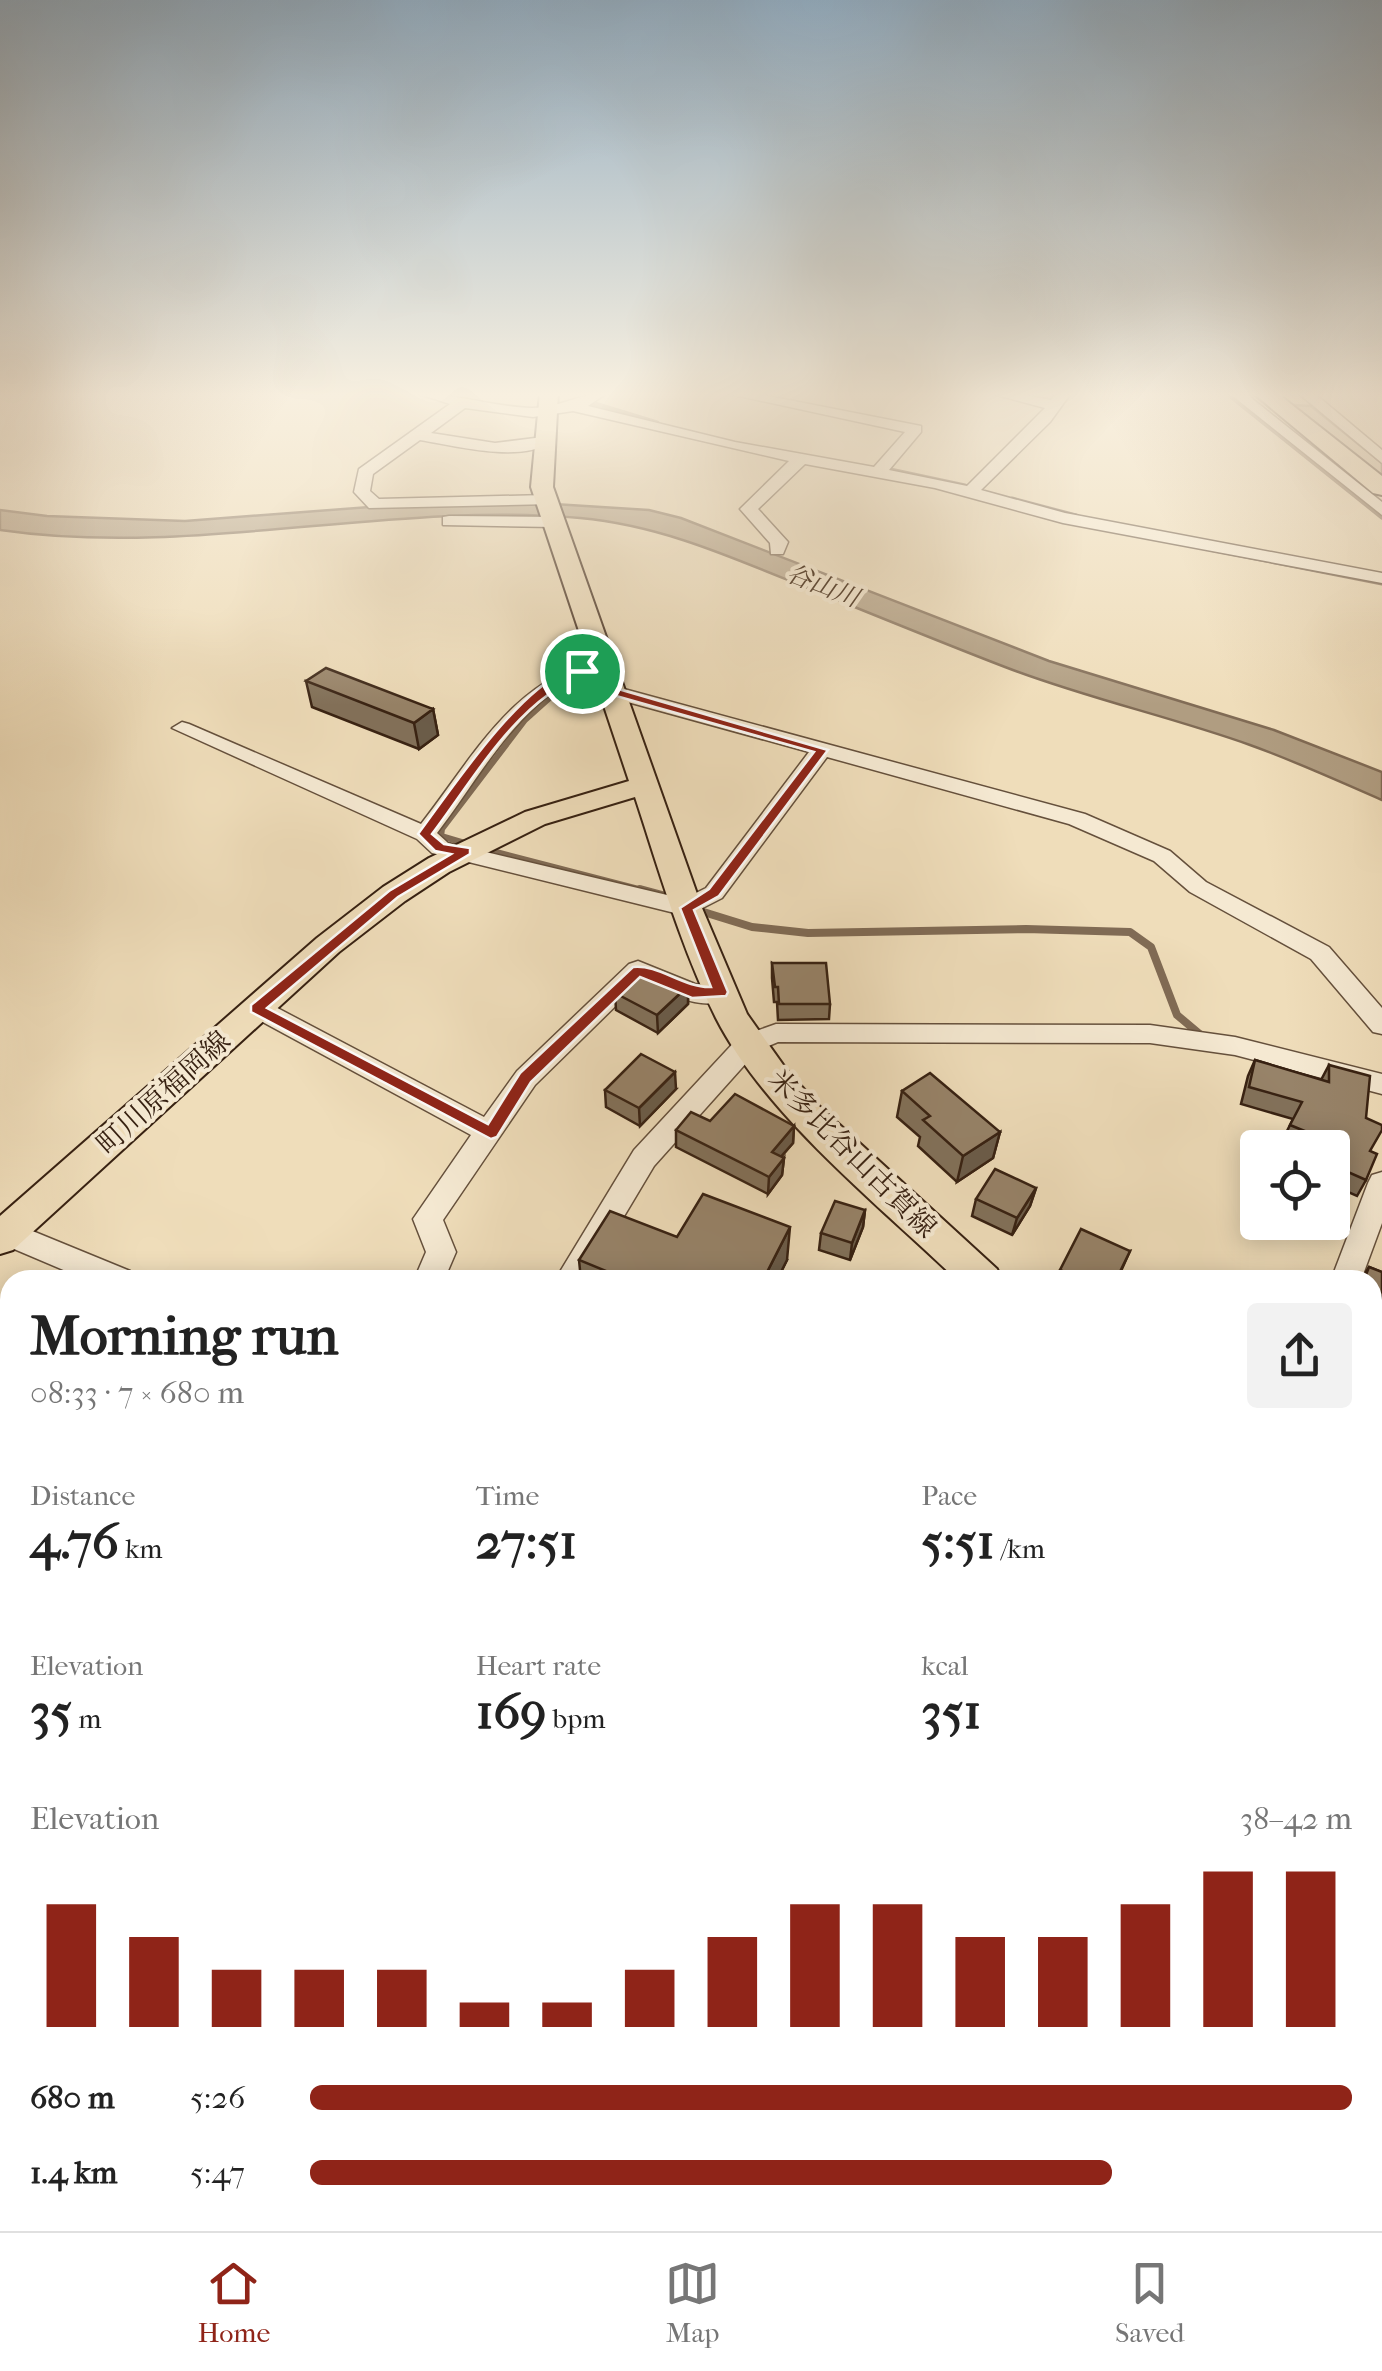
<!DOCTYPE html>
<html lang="en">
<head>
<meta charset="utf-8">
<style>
	body { margin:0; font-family:"IM FELL French Canon","Noto Serif JP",serif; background:#f2f2f2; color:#222; height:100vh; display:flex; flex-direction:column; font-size:38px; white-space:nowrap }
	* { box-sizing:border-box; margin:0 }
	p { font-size:32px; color:#767676 }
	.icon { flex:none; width:55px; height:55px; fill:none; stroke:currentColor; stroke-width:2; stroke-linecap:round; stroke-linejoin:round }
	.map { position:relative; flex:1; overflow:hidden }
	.details { position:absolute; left:0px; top:1270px; width:1382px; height:962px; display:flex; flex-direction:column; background:#fff; border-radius:30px 30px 0 0; box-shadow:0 5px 25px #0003 }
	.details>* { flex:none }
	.buttons { position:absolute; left:1240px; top:1130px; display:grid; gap:20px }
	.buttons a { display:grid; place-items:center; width:110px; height:110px; border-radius:10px; background:#fff; box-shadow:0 5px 25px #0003; font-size:50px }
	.pin { position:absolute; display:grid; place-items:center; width:85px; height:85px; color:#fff; margin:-42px; border:5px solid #fff; border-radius:50%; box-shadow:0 2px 10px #0007 }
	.round { display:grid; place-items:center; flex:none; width:105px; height:105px; border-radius:10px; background:#f2f2f2 }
	.summary { display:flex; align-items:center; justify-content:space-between; height:170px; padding:0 30px }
	h1 { font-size:55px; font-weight:700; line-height:75px }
	.metrics { display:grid; grid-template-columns:repeat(3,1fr); gap:15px; height:170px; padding:10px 30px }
	.metrics div { display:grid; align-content:center }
	.metrics b { font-size:50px; font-weight:700 }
	.metrics small { font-size:28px; font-weight:400 }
	.metrics p { font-size:28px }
	.chart { height:280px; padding:20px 30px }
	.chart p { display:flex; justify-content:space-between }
	.chart svg { width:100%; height:180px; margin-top:10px; stroke:#8f2418; stroke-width:6 }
	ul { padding:0 30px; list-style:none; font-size:32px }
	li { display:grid; grid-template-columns:160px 120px 1fr; align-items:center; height:75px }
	li i { height:25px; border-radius:12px; background:#8f2418 }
	.tab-bar { display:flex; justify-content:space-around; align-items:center; height:140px; border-top:2px solid #e0e0e0; background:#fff; font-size:28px; color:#767676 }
	.tab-bar a { display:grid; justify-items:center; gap:5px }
	.tab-bar .current { color:#8f2418 }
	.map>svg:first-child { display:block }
	.green { fill:#d0bd9d; stroke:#846f58; stroke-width:2.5 }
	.water { fill:#b09d81; stroke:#806b55; stroke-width:2.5 }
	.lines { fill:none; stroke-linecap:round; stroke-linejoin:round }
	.stream-far2 { stroke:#806b55; stroke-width:5 }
	.stream-far1 { stroke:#806b55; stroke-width:6 }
	.stream { stroke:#806b55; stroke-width:8 }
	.minor-casing { stroke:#65503c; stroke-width:3 }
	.major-casing { stroke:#372112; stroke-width:4 }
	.highway-casing { stroke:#372112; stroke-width:4 }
	.minor { fill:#f5e9d2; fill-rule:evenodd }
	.major { fill:#efddba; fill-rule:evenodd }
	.highway { fill:#efddba; fill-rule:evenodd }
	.wall { fill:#82715a; stroke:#372112; stroke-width:2.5 }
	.shaded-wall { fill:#6a5c4a; stroke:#372112; stroke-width:2.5 }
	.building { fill:#978369; stroke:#372112; stroke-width:2.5 }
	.route { fill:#8f2418; stroke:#fff; stroke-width:2.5; fill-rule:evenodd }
	.labels { text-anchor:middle; stroke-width:8; stroke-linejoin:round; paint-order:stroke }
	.far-water-label { font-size:25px; font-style:italic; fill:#614c39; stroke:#f5e9d2 }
	.street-label { font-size:28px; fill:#372112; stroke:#f5e9d2 }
</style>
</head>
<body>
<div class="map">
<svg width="1382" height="2231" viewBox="0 0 1382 2231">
	<rect width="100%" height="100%" fill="#efddba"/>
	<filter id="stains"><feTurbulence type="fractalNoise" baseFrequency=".002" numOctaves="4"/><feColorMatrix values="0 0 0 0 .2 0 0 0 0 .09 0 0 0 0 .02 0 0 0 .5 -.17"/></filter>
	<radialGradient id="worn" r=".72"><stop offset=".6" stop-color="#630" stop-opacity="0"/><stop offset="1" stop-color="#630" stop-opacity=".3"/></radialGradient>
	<path class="green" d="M1293 405 1311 406 1382 463V478Z
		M34 2223 559 2222V2223L558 2231H30Z"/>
	<path class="water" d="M522 502 649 510 681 518 1049 661 1274 730 1382 772V800C1338 781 1295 761 1250 745 1169 716 1085 698 1005 667 935 640 865 611 795 583 724 554 657 525 580 518 387 501 193 558 0 530V510L47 516 185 521 383 506Z"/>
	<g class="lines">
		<path class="stream-far2" d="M597 393 585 401 657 423
			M1227 393 1382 517
			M881 468 965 486
			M1012 499 1076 516
			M1210 549 1382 583"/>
		<path class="stream-far1" d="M468 844 441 836 442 829 525 720 564 685 569 669
			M481 848 650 892"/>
		<path class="stream" d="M640 889 666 896
			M697 910 752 927 808 933 1026 929 1130 932 1151 947 1177 1015 1202 1036"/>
		<g class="minor-casing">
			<path id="minor" d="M416 393C455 393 492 407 532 408 559 408 581 393 607 393L588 406 735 442 874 467 905 432 725 393H753L921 426V432L889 470 967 486 1045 408 989 393H1015L1051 400 1057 393H1071L1050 422 981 490 1065 513 1382 573V583L1063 523 935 488 805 464 758 509 788 542 783 554H771L770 543 740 509 789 461 573 411 533 417 465 408 431 433 495 443 543 437 551 442C520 463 456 446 420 440L373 474 370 491 379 499 546 495 552 496V504L369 508 354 492 359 469 450 404Z
				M1229 393H1245L1382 502V515Z
				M1298 393H1314L1382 450V463Z
				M449 516 554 517 563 522 554 527 443 525V517Z
				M603 660 610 662V670C597 673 584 674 572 680 512 713 477 781 437 833L448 843 684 899 706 888 809 752 606 696 603 692 613 686 1085 814 1170 851 1206 882 1329 947 1382 1008V1034L1373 1032 1311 959 1190 892 1154 861 1069 824 827 757 722 898 687 916 432 853 417 839 172 728 182 722 189 724 421 824C472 759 515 675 603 660Z
				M638 961 695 984 729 986 733 992C713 1019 664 991 641 981L535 1085 443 1220 456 1252 444 1280H414L426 1252 413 1219 471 1135 248 1014 244 1008 248 1002H266L484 1117 517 1071 629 964Z
				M776 1024 1150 1025 1235 1037 1382 1074V1094L1235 1055 1150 1043 778 1042 757 1051 654 1166 586 1280H555L634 1150 739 1037Z
				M1382 1172V1223L1361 1280H1331L1368 1183 1372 1175Z
				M8 1221 130 1271 134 1280H87L0 1243V1224Z
				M1372 1343 1382 1347V1375L1372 1371Z
				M10 1527V1561L0 1562V1528Z
				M10 1668V1706L0 1707V1669Z
				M1382 1727V1777L1372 1781V1731Z
				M1169 2222H1216L1218 2231H1172Z"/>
		</g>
		<g class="major-casing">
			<path id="major" d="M540 393H558L553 487 702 908 747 1014 786 1069 819 1106 997 1269 1002 1280H957C878 1204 766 1116 716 1018 681 948 659 870 635 797L545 824 449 872 405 901 339 952 13 1250 0 1254V1216L317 938 383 887 429 858 525 812 629 781 531 487Z
				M1372 1647 1382 1650V1704L1372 1700Z"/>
		</g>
		<g class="highway-casing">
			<path id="highway" d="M1253 393H1277L1382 476V495L1373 493Z"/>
		</g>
		<use href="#minor" class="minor"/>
		<use href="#major" class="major"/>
		<use href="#highway" class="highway"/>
	</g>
	<path class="wall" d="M306 681 433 709 438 735 419 749 312 707Z
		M772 963 830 1004 829 1019 778 1020 777 1002H774L772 978Z
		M688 986V1004L658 1033 616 1010 615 993Z
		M1255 1060 1321 1080 1329 1065 1366 1118 1370 1151 1366 1180 1357 1196 1332 1185V1148H1298L1282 1141 1293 1119 1241 1104 1248 1076Z
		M676 1089 640 1126 606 1107 605 1090Z
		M902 1091 1000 1132 993 1158 957 1182 918 1146 920 1137 897 1117Z
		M794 1126 793 1143 781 1157 784 1158 782 1175 768 1194 676 1147V1130Z
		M1036 1188 1030 1206 1012 1235 972 1216 976 1199Z
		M865 1210 863 1227 850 1260 819 1250 821 1233Z
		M677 1237 787 1260 777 1280H581L579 1260Z
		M1130 1251 1117 1280H1057L1060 1270Z
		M1369 1267 1382 1272V1343L1372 1339V1280H1361Z
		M1372 1362 1382 1367V1503L1372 1499Z
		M1382 1505V1519L1376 1515Z
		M1382 1969V2134L1372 2119V1974Z"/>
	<path class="shaded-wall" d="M433 709 438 735 419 749 414 723Z
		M688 986V1004L658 1033 657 1015Z
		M675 1072 676 1089 640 1126 639 1108Z
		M794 1126 793 1143 770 1169 772 1152Z
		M1000 1132 993 1158 957 1182 963 1156Z
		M784 1158 782 1175 768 1194 769 1177Z
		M1036 1188 1030 1206 1012 1235 1017 1218Z
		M865 1210 863 1227 850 1260 852 1243Z
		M790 1227 787 1260 777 1280H763Z"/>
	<path class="building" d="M326 668 433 709 414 723 306 681Z
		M772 963H826L830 1004H779L778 987H775Z
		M641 968 688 986 657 1015 615 993Z
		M641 1054 675 1072 639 1108 605 1090Z
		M1255 1060 1329 1082V1065L1370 1076 1366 1118 1382 1125V1130L1370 1151 1377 1154 1366 1180 1332 1165V1148H1306L1312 1134 1290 1125 1302 1102 1249 1087Z
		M930 1073 1000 1132 963 1156 923 1120 930 1116 902 1091Z
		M735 1094 794 1126 772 1152 784 1158 769 1177 676 1130 691 1112 710 1121Z
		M995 1169 1036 1188 1017 1218 976 1199Z
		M703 1194 790 1227 763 1280H739L728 1275 725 1280H628L579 1260 610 1211 677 1237Z
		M835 1201 865 1210 852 1243 821 1233Z
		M1081 1229 1130 1251 1116 1280H1083L1060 1270Z
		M1369 1267 1382 1272V1322L1372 1318V1280H1364Z
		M1372 1362 1382 1367V1478L1372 1474Z
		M1382 1971V2073L1372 2058V2000L1380 1995 1372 1984V1977Z"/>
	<linearGradient id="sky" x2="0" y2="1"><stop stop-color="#91abbf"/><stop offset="0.56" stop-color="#f8f0e0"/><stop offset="1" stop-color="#f8f0e0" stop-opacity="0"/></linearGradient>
	<rect width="1382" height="705" fill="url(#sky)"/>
	<path class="route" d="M603 662 609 666 618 689 828 750 719 896 694 910 728 992 726 996 692 998 640 977 531 1082 497 1137 491 1139 251 1012V1005L389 891 451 854 435 851 418 834C450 791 516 692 565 672 577 667 591 665 603 662ZM599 670 609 694 814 752 709 889 680 908 711 987C683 988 659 964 633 967L520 1073 488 1124 267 1008 398 897 470 854V848L444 844 432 834C477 775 523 689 599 670Z"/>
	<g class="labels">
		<g class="far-water-label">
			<text transform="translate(823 585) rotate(21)" y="9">谷山川</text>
		</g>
		<g class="street-label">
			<text transform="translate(163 1092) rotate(-42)" y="10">町川原福岡線</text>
			<text transform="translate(853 1153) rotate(45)" y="10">米多比谷山古賀線</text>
		</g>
	</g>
	<rect width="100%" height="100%" filter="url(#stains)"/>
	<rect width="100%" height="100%" fill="url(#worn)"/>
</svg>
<div class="buttons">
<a><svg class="icon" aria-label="locate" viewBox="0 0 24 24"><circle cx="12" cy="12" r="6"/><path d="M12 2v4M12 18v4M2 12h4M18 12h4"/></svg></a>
</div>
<div class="pin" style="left:582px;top:671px;background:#1e9e55"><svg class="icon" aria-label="arrive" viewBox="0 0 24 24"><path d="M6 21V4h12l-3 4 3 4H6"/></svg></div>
<section class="details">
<div class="summary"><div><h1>Morning run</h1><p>08:33 · 7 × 680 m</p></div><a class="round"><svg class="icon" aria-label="share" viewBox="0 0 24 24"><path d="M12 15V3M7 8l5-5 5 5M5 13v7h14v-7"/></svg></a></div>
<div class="metrics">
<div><p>Distance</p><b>4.76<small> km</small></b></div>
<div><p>Time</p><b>27:51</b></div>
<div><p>Pace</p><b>5:51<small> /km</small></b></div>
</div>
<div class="metrics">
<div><p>Elevation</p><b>35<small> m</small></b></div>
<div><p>Heart rate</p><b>169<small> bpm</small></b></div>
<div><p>kcal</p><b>351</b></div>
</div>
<div class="chart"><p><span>Elevation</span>38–42 m</p>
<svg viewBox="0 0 160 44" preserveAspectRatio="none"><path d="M5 44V14M15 44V22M25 44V30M35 44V30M45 44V30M55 44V38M65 44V38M75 44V30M85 44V22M95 44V14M105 44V14M115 44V22M125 44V22M135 44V14M145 44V6M155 44V6"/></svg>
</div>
<ul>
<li><b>680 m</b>5:26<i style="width:100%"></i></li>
<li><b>1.4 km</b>5:47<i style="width:77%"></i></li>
</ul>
</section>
</div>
<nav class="tab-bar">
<a class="current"><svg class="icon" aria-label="home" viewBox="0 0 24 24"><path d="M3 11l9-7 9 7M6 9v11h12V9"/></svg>Home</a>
<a><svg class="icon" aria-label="map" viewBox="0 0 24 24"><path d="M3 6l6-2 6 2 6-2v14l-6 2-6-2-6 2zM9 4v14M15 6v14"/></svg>Map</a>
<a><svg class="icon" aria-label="saved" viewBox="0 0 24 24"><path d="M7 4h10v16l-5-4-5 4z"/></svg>Saved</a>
</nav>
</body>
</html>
